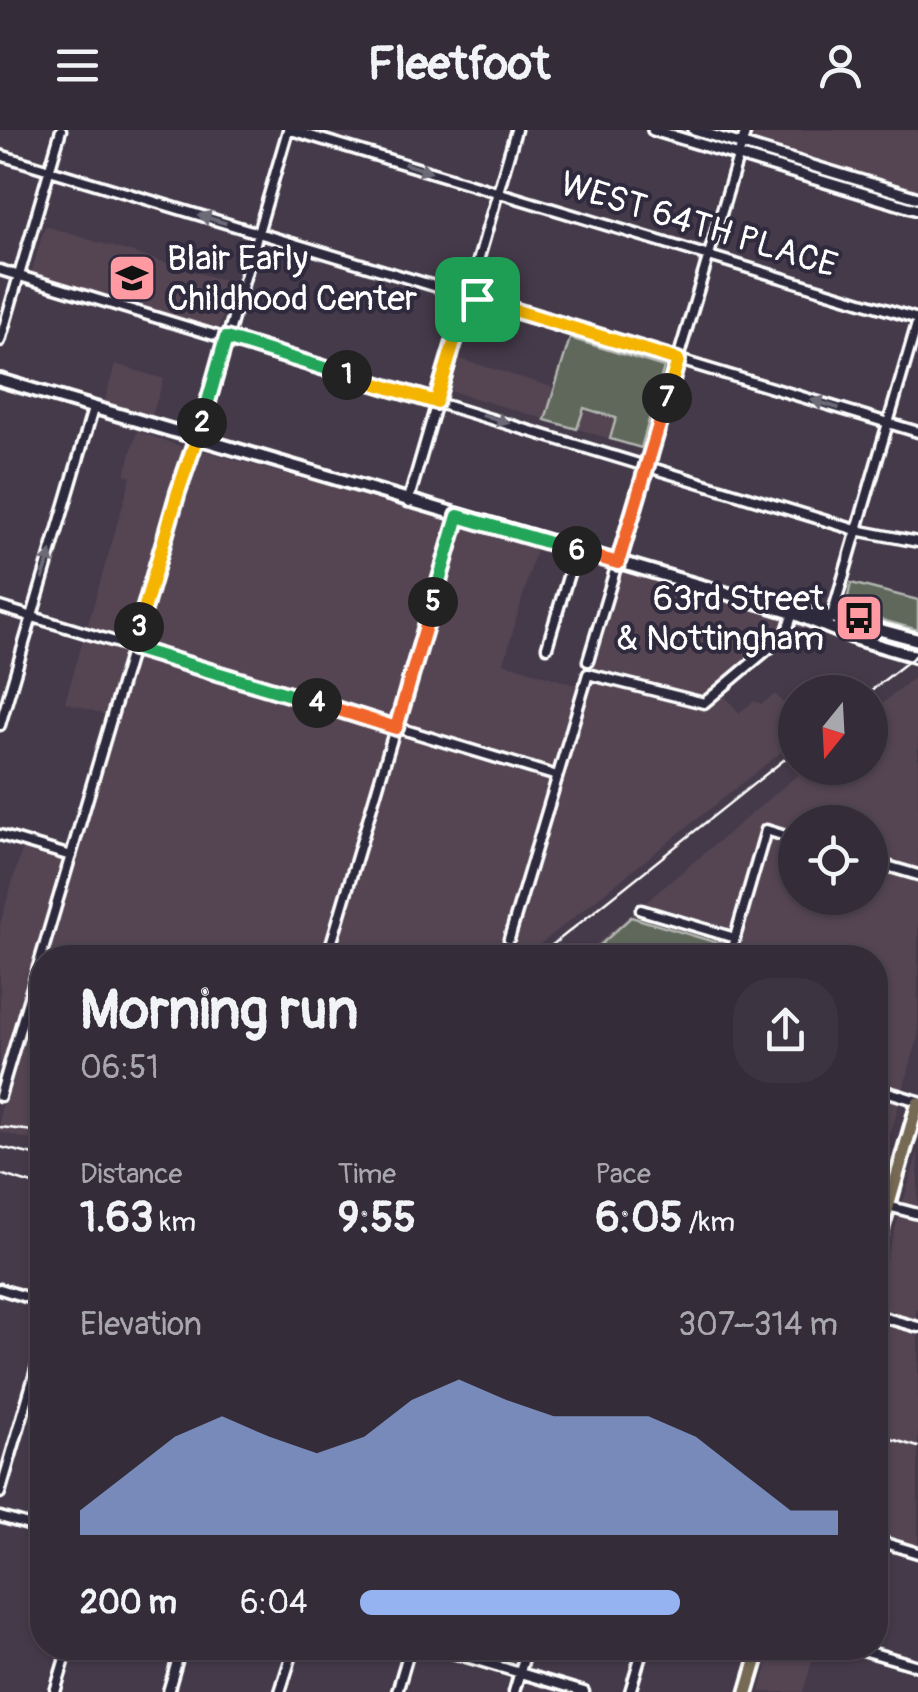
<!DOCTYPE html>
<html lang="en">
<head>
<meta charset="utf-8">
<style>
	body { margin:0; font-family:Pangolin,sans-serif; background:#3c3440; color:#f1f3f6; height:100vh; display:flex; flex-direction:column; font-size:38px; white-space:nowrap }
	* { box-sizing:border-box; margin:0 }
	p { font-size:32px; color:#a9a7ae }
	.icon { flex:none; width:55px; height:55px; fill:none; stroke:currentColor; stroke-width:2; stroke-linecap:round; stroke-linejoin:round }
	.map { position:relative; flex:1; overflow:hidden }
	.drawer { position:absolute; left:30px; top:815px; width:858px; height:715px; display:flex; flex-direction:column; background:#342c38; border-radius:40px; box-shadow:0 2px 8px #0004,0 0 0 2px #4e4853 }
	.drawer>* { flex:none }
	.needle { width:65px; rotate:198deg }
	.fabs { position:absolute; left:778px; top:545px; display:grid; gap:20px }
	.fabs a { display:grid; place-items:center; width:110px; height:110px; border-radius:50%; background:#342c38; box-shadow:0 2px 8px #0004,0 0 0 2px #4e4853; font-size:50px }
	.pin { position:absolute; display:grid; place-items:center; width:85px; height:85px; color:#fff; margin:-42px; border-radius:20px; box-shadow:0 5px 15px #0006 }
	.km { position:absolute; width:50px; height:50px; margin:-25px; border-radius:50%; background:#222; color:#fff; font-size:28px; line-height:50px; text-align:center }
	.round { display:grid; place-items:center; flex:none; width:105px; height:105px; border-radius:40px; background:#3c3440 }
	.headline { display:flex; align-items:center; justify-content:space-between; height:170px; padding:0 50px }
	h1 { font-size:55px; font-weight:800; line-height:75px }
	.figures { display:grid; grid-template-columns:repeat(3,1fr); gap:15px; height:170px; padding:10px 50px }
	.figures div { display:grid; align-content:center }
	.figures b { font-size:42px; font-weight:800 }
	.figures small { font-size:28px; font-weight:400 }
	.figures p { font-size:28px }
	.chart { height:280px; padding:20px 50px }
	.chart p { display:flex; justify-content:space-between }
	.chart svg { width:100%; height:180px; margin-top:10px; fill:#95b2f1; opacity:.7 }
	ul { padding:0 50px; list-style:none; font-size:32px }
	li { display:grid; grid-template-columns:160px 120px 1fr; align-items:center; height:75px }
	li i { height:25px; border-radius:12px; background:#95b2f1 }
	header { display:flex; justify-content:space-between; align-items:center; height:130px; padding:0 50px; background:#342c38; font-size:45px; font-weight:800 }
	.map>svg:first-child { display:block }
	.built { fill:#544553; fill-rule:evenodd }
	.green { fill:#60685c; stroke:#b0b4ae; stroke-width:2.5 }
	.lines { fill:none; stroke-linecap:round; stroke-linejoin:round }
	.minor-casing { stroke:#fff; stroke-width:15 }
	.tertiary-casing { stroke:#fff; stroke-width:16 }
	.secondary-casing { stroke:#fff; stroke-width:18 }
	.primary-casing { stroke:#fff; stroke-width:19 }
	.minor { stroke:#2f2a3d; stroke-width:8 }
	.tertiary { stroke:#2f2a3d; stroke-width:9 }
	.secondary { stroke:#2f2a3d; stroke-width:10 }
	.primary { stroke:#766a54; stroke-width:11 }
	.rail { stroke:#fff; stroke-width:2.5 }
	.oneway { fill:#6d6a77 }
	.split-1-casing { stroke:#fff; stroke-width:20 }
	.split-2-casing { stroke:#fff; stroke-width:20 }
	.split-3-casing { stroke:#fff; stroke-width:20 }
	.split-4-casing { stroke:#fff; stroke-width:20 }
	.split-5-casing { stroke:#fff; stroke-width:20 }
	.split-6-casing { stroke:#fff; stroke-width:20 }
	.split-7-casing { stroke:#fff; stroke-width:20 }
	.split-8-casing { stroke:#fff; stroke-width:20 }
	.split-1 { stroke:#f5b400; stroke-width:12 }
	.split-2 { stroke:#22a559; stroke-width:12 }
	.split-3 { stroke:#f5b400; stroke-width:12 }
	.split-4 { stroke:#22a559; stroke-width:12 }
	.split-5 { stroke:#f0652b; stroke-width:12 }
	.split-6 { stroke:#22a559; stroke-width:12 }
	.split-7 { stroke:#f0652b; stroke-width:12 }
	.split-8 { stroke:#f5b400; stroke-width:12 }
	.labels { text-anchor:middle; stroke-width:8; stroke-linejoin:round; paint-order:stroke }
	.street-label { font-size:35px; fill:#fff; stroke:#2f2a3d }
	.poi-label { font-size:35px; fill:#fff; stroke:#2f2a3d; text-anchor:start }
</style>
</head>
<body>
<header><svg class="icon" aria-label="menu" viewBox="0 0 24 24"><path d="M4 6h16M4 12h16M4 18h16"/></svg>Fleetfoot<svg class="icon" aria-label="person" viewBox="0 0 24 24"><circle cx="12" cy="8" r="4"/><path d="M4 21q1-7 8-7t8 7"/></svg></header>
<div class="map">
<svg width="918" height="1562" viewBox="0 0 918 1562">
	<rect width="100%" height="100%" fill="#453a4a"/>
	<filter id="ink" filterUnits="userSpaceOnUse"><feTurbulence type="fractalNoise" baseFrequency=".01" numOctaves="2"/><feDisplacementMap in="SourceGraphic" scale="20" xChannelSelector="R" yChannelSelector="G"/><feConvolveMatrix kernelMatrix="1 2 1 2 8 2 1 2 1" color-interpolation-filters="sRGB"/></filter>
	<g filter="url(#ink)">
		<path class="built" d="M717 0H918V60Z
			M45 96 232 153 218 201 31 144Z
			M570 208 664 237 641 318 451 261 460 229 555 258Z
			M115 234 164 249 151 288 104 274Z
			M137 301 185 318 106 585 65 572 131 347 125 345Z
			M205 321 537 416 504 533 579 556 614 439 807 497 724 565 739 583 754 571 762 574 775 564 795 587V611L524 827 46 828 194 326Z
			M918 544V907L875 1059V828H579L806 638H870V584ZM795 692H870V768H795Z
			M24 713 66 726 6 934 0 932V794Z
			M42 839V1013L0 1002V982Z
			M918 1022V1176L912 1196 918 1198V1417L875 1405V1166Z
			M772 1518H816L803 1562H760Z"/>
		<path class="green" d="M570 208 664 237 641 318 610 309 616 288 584 278 577 299 545 290Z
			M851 453 918 470V500L845 480Z
			M631 787 721 814 719 827H587Z"/>
		<g class="lines">
			<g class="minor-casing">
				<path id="minor" d="M291 0 918 189
					M0 25 918 302
					M0 140 856 400 918 412
					M0 211 61 0
					M408 372 516 0
					M0 477 557 646
					M831 489 918 190
					M547 517 576 420
					M588 531 746 0
					M0 595 93 279
					M0 705 71 726
					M870 731 918 745
					M641 780 735 808
					M509 809 588 544 704 573 786 504 793 483
					M327 828 458 386
					M729 828 766 700 795 709
					M875 958 918 971
					M0 966 178 362 201 298 288 0
					M888 1076 918 1084
					M0 1159 42 1172
					M875 1185 918 1197
					M0 1363 42 1219
					M0 1387 42 1399
					M875 1410 918 1423
					M436 1518 584 1562
					M856 1518 918 1536
					M55 1562 68 1518
					M168 1562 181 1518
					M280 1562 294 1518
					M397 1562 410 1518
					M514 1562 527 1518
					M630 1562 643 1518"/>
			</g>
			<g class="tertiary-casing">
				<path id="tertiary" d="M653 0 918 80
					M694 0 918 68"/>
			</g>
			<g class="secondary-casing">
				<path id="secondary" d="M0 250 793 483 857 509 918 527
					M804 484 832 487 918 510"/>
			</g>
			<g class="primary-casing">
				<path id="primary" d="M875 1122 918 973
					M747 1562 760 1518"/>
			</g>
			<use href="#minor" class="minor"/>
			<use href="#tertiary" class="tertiary"/>
			<use href="#secondary" class="secondary"/>
			<use href="#primary" class="primary"/>
			<path class="rail" d="M869 562 918 524
				M536 828 795 621
				M0 997 42 1002
				M0 1017 42 1027
				M0 1044 42 1057
				M875 1304 918 1317"/>
		</g>
		<defs><path id="oneway-solid" d="M-6-.8H1V-3.2L6.5 0L1 3.2V.8H-6Z" transform="scale(2.5)"/></defs>
		<g class="oneway">
			<use href="#oneway-solid" transform="translate(418 38) rotate(17)"/>
			<use href="#oneway-solid" transform="translate(212 89) rotate(-163)"/>
			<use href="#oneway-solid" transform="translate(825 274) rotate(-163)"/>
			<use href="#oneway-solid" transform="translate(495 289) rotate(17)"/>
			<use href="#oneway-solid" transform="translate(47 435) rotate(-73)"/>
		</g>
	</g>
	<g class="lines" filter="url(#ink)">
		<g class="split-1-casing">
			<path id="split-1" d="M347 245 436 272 468 166 477 169"/>
		</g>
		<g class="split-2-casing">
			<path id="split-2" d="M202 293 226 208 347 245"/>
		</g>
		<g class="split-3-casing">
			<path id="split-3" d="M139 497 178 362 202 293"/>
		</g>
		<g class="split-4-casing">
			<path id="split-4" d="M139 497 133 518 317 573"/>
		</g>
		<g class="split-5-casing">
			<path id="split-5" d="M317 573 396 598 433 472"/>
		</g>
		<g class="split-6-casing">
			<path id="split-6" d="M433 472 458 386 577 421"/>
		</g>
		<g class="split-7-casing">
			<path id="split-7" d="M577 421 618 433 667 268"/>
		</g>
		<g class="split-8-casing">
			<path id="split-8" d="M477 169 678 230 667 268"/>
		</g>
		<use href="#split-1" class="split-1"/>
		<use href="#split-2" class="split-2"/>
		<use href="#split-3" class="split-3"/>
		<use href="#split-4" class="split-4"/>
		<use href="#split-5" class="split-5"/>
		<use href="#split-6" class="split-6"/>
		<use href="#split-7" class="split-7"/>
		<use href="#split-8" class="split-8"/>
	</g>
	<defs>
		<g id="school-square" transform="scale(2.5)"><rect x="-9" y="-9" width="18" height="18" rx="4" fill="#ff9aa2" stroke="#2f2a3d"/><path d="M0-5L7-2L0 1L-7-2ZM-4 1L0 2.5L4 1V4Q0 6-4 4Z" fill="#111"/></g>
		<g id="bus-square" transform="scale(2.5)"><rect x="-9" y="-9" width="18" height="18" rx="4" fill="#ff9aa2" stroke="#2f2a3d"/><path d="M-5-6H5V4H4V6H2V4H-2V6H-4V4H-5ZM-3.5-4V0h7V-4ZM-3.5 1.2v1.5H-2V1.2ZM2 1.2v1.5H3.5V1.2Z" fill="#111"/></g>
	</defs>
	<g fill-rule="evenodd">
		<use href="#school-square" x="132" y="148"/>
		<use href="#bus-square" x="859" y="488"/>
	</g>
	<g class="labels">
		<g class="street-label">
			<text transform="translate(699 94) rotate(17)" y="12">WEST 64TH PLACE</text>
		</g>
		<g class="poi-label">
			<text x="167" y="140">Blair Early<tspan x="167" dy="40">Childhood Center</tspan></text>
			<text x="824" y="480" text-anchor="end">63rd Street<tspan x="824" dy="40">&amp; Nottingham</tspan></text>
		</g>
	</g>
</svg>
<div class="fabs">
<a><svg class="needle" viewBox="-14 -14 28 28"><path d="M0-13l5 13h-10z" fill="#e53935"/><path d="M0 13l5-13h-10z" fill="#a9a7ae"/></svg></a>
<a><svg class="icon" aria-label="locate" viewBox="0 0 24 24"><circle cx="12" cy="12" r="6"/><path d="M12 2v4M12 18v4M2 12h4M18 12h4"/></svg></a>
</div>
<div class="pin" style="left:477px;top:169px;background:#1e9e55"><svg class="icon" aria-label="arrive" viewBox="0 0 24 24"><path d="M6 21V4h12l-3 4 3 4H6"/></svg></div>
<b class="km" style="left:347px;top:245px">1</b>
<b class="km" style="left:202px;top:293px">2</b>
<b class="km" style="left:139px;top:497px">3</b>
<b class="km" style="left:317px;top:573px">4</b>
<b class="km" style="left:433px;top:472px">5</b>
<b class="km" style="left:577px;top:421px">6</b>
<b class="km" style="left:667px;top:268px">7</b>
<section class="drawer">
<div class="headline"><div><h1>Morning run</h1><p>06:51</p></div><a class="round"><svg class="icon" aria-label="share" viewBox="0 0 24 24"><path d="M12 15V3M7 8l5-5 5 5M5 13v7h14v-7"/></svg></a></div>
<div class="figures">
<div><p>Distance</p><b>1.63<small> km</small></b></div>
<div><p>Time</p><b>9:55</b></div>
<div><p>Pace</p><b>6:05<small> /km</small></b></div>
</div>
<div class="chart"><p><span>Elevation</span>307–314 m</p>
<svg viewBox="0 0 160 44" preserveAspectRatio="none"><path d="M0 44V38L10 29L20 20L30 15L40 20L50 24L60 20L70 11L80 6L90 11L100 15L110 15L120 15L130 20L140 29L150 38L160 38V44z"/></svg>
</div>
<ul>
<li><b>200 m</b>6:04<i style="width:67%"></i></li>
</ul>
</section>
</div>
</body>
</html>
